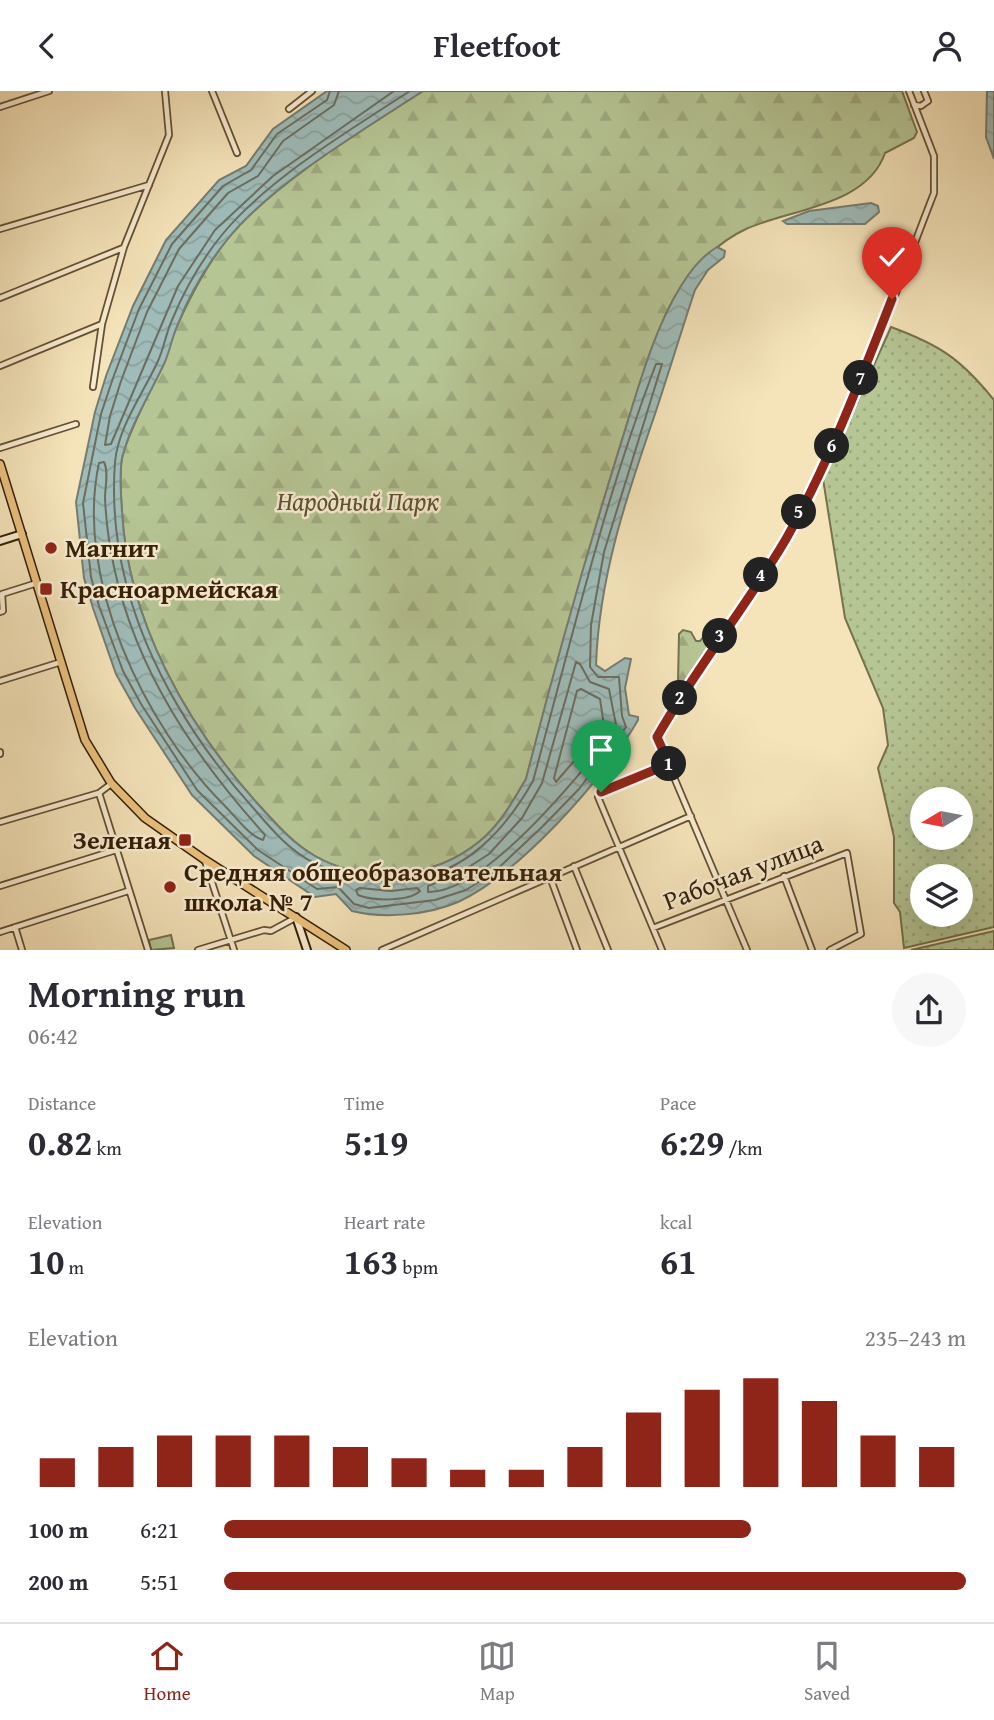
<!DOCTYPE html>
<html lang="en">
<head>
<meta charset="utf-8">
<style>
	body { margin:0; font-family:"Gentium Book Plus",serif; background:#f7f7f7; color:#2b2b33; height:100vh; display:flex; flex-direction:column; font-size:26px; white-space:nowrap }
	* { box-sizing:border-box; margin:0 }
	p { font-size:23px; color:#7c7c81 }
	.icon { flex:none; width:38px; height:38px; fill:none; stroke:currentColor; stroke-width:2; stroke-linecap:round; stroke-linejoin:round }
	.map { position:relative; height:859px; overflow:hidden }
	.sheet { display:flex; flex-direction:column; background:#fff; flex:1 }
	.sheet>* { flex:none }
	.needle { width:46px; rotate:260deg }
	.buttons { position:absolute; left:910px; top:696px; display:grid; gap:14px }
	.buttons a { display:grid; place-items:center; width:63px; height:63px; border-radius:50%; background:#fff; box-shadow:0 7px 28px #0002; font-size:35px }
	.pin { position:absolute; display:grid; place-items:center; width:60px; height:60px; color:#fff; margin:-72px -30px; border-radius:50% 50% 50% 0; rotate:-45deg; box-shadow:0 0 7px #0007 }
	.pin .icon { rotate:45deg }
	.km { position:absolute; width:35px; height:35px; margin:-18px; border-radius:50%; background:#222; color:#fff; font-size:19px; line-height:35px; text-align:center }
	.round { display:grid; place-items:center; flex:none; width:74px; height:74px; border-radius:37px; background:#f7f7f7 }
	.summary { display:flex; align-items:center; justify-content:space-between; height:119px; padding:0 28px }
	h1 { font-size:38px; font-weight:800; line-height:52px }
	.figures { display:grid; grid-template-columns:repeat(3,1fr); gap:10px; height:119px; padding:7px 28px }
	.figures div { display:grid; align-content:center }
	.figures b { font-size:35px; font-weight:800 }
	.figures small { font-size:19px; font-weight:400 }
	.figures p { font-size:19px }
	.chart { height:196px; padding:14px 28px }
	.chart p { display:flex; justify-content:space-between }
	.chart svg { width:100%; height:126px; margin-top:7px; stroke:#8f2418; stroke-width:6 }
	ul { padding:0 28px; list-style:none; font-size:23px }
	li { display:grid; grid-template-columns:112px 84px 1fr; align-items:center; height:52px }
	li i { height:18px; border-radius:9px; background:#8f2418 }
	header { display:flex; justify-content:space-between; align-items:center; height:91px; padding:0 28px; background:#fff; font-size:32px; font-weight:800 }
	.dock { display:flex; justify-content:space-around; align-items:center; height:98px; border-top:2px solid #e1e1e2; background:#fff; font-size:19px; color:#7c7c81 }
	.dock a { display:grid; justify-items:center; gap:4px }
	.dock .current { color:#8f2418 }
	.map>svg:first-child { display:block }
	.green { fill:#b6c594; stroke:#76724d; stroke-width:2 }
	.forest { fill:url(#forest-firs); stroke:#76724d; stroke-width:2 }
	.garden { fill:url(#garden-dots); stroke:#76724d; stroke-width:2; fill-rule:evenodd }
	.water { fill:url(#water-waves); stroke:#757d71; stroke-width:2 }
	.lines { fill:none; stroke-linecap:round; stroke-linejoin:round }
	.shore { stroke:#6a6e60; stroke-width:2 }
	.street-casing { stroke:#655033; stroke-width:8 }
	.secondary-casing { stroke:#351f06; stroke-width:10 }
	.primary-casing { stroke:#351f06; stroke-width:10 }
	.street { stroke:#f8edd2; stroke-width:4.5 }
	.secondary { stroke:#f8edd2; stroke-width:6 }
	.primary { stroke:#eac27d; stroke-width:7 }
	.route-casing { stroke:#fff; stroke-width:14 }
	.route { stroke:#8f2418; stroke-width:9 }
	.poi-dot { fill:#8f2418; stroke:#f8edd2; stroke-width:2.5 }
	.labels { text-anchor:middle; stroke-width:5; stroke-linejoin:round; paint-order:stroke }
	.park-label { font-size:26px; font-style:italic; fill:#5c5131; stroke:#f8edd2 }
	.poi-label { font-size:26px; font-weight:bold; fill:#351f06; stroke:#f8edd2; text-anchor:start }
	.street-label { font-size:26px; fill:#351f06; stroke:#f8edd2 }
</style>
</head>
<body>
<header><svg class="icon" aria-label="back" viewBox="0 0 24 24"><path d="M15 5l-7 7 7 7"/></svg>Fleetfoot<svg class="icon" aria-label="person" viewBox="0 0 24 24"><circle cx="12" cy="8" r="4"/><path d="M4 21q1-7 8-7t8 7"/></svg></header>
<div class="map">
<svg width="994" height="859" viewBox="0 0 994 859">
	<defs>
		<pattern id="forest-firs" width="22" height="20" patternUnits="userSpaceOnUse" patternTransform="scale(1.75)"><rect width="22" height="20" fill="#b6c594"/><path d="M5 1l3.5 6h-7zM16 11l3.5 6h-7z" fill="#9da97e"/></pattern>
		<pattern id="garden-dots" width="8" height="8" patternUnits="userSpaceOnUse" patternTransform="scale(1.75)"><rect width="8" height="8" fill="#b6c594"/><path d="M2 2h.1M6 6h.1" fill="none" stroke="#9da97e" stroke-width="1.8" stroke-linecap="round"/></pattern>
		<pattern id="water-waves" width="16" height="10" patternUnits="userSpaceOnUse" patternTransform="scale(1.75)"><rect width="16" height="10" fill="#9fbcb9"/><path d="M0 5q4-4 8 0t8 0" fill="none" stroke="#8aa19e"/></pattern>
	</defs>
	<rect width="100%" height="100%" fill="#f5e4ba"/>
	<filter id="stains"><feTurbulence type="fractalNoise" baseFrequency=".00286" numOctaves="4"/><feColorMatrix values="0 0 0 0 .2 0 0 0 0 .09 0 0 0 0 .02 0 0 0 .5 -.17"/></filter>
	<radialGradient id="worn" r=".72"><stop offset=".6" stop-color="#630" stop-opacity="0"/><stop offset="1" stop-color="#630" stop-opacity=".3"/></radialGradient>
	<path class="green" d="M171 844 174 857 151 859 149 849Z"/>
	<path class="forest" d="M423 0H902L917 41 914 47 885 62C867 115 790 118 746 138 720 150 700 170 683 193 659 225 639 296 626 336 590 452 557 569 526 688 513 710 500 734 480 750 434 788 367 794 315 765 292 752 275 731 257 712 186 633 128 530 122 421 121 404 119 384 122 367 127 346 139 325 147 305 170 252 190 196 226 150 270 94 363 39 423 0Z
		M712 535 718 540 683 593 678 592 679 543 683 539 691 541 696 550H700Z"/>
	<path class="garden" d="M891 236C940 254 961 268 994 309V836L904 857 900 821 894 812V746L878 677 888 654 883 617 845 527 823 388ZM922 709H961V747H922ZM922 786H961V824H922Z
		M994 840V859H911Z"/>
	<path class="water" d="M327 0H423C363 39 270 94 226 150 207 174 189 204 178 233 172 246 170 260 164 273 150 303 130 334 122 367 119 384 121 404 122 421 128 530 186 633 257 712 274 731 292 752 315 765 366 794 434 788 480 750 500 734 513 710 526 688 555 574 587 461 622 349 638 298 653 240 681 195 690 180 702 165 717 156L725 160 724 166 708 179 695 199C681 241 668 284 654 326 626 407 599 487 596 574L605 580 625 567 631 568 625 597 629 624 638 626V629C605 687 519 783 458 811 428 824 383 828 352 820L336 803 315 806 254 765 192 704 135 617 116 583 93 517 84 487 76 411 95 321 106 285 133 215 166 149 219 89 246 75 273 38Z
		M987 0H994V68L986 46Z
		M871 112 878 115 879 121 865 133H787L783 130 809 120Z"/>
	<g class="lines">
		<path class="shore" d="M330 0 327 9 277 43 251 79 223 95 172 153 139 218 113 287 101 323 83 412 91 486 99 515 123 580 141 613 197 699 258 759 317 798 338 796 354 813 369 817 435 809 466 799 493 782 542 736 579 698 626 636 622 625 619 586H598L590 576 591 534 604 461 662 273H656C604 409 571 551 533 690 505 739 467 781 409 789 376 793 344 787 314 772 290 760 272 739 255 719 197 655 148 577 126 492 116 453 112 412 115 371 118 336 144 301 158 270 164 257 166 242 172 229 184 200 201 170 221 145 266 89 350 39 410 0
			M339 0 334 14 283 50 258 85 228 102 179 158 147 221 121 290 110 325 105 354 111 353 178 195 215 139 273 85 394 0
			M104 371C109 381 105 396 105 407 106 431 109 453 114 476 136 580 195 666 265 744L263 749C249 745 235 725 224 714 144 634 74 487 99 372Z
			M576 571 580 573 590 591 609 598 616 634 612 643C578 686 484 802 428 801V795L458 783 489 763 522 727 542 692Z
			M581 598 600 608 604 635 556 691 554 687 577 600Z
			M360 797 391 800 417 797 420 800C408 811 373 810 358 804L356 799Z"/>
		<g class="street-casing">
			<path id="street" d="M212 0 237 62
				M914 14 921 15 928 10 924 0
				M0 16 49 0
				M289 18 312 0
				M0 138 149 94
				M0 207 123 157
				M0 275 102 233
				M93 296 102 233 124 156 169 44 165 0
				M0 357 76 333
				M0 521 3 520 2 503 37 492
				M0 590 61 571
				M0 661V663
				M111 693 99 702 148 859
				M0 731 99 702
				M205 770 234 859
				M574 775 608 859
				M784 785 812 859
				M550 786 577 859
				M0 795 116 759
				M15 836 22 859
				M653 837 847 762 861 843 830 859
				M0 841 128 800
				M198 859 264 839 271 840 295 827
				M382 859 691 725
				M662 859 598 706 601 701 669 673
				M747 859 657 646C696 577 744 516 785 449 847 346 890 214 934 102V65L909 0"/>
		</g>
		<g class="secondary-casing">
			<path id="secondary" d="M0 450 22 443
				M296 826 307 859"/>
		</g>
		<g class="primary-casing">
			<path id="primary" d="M0 373 85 649 111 692 145 727 205 769 346 859"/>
		</g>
		<use href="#street" class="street"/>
		<use href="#secondary" class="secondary"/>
		<use href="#primary" class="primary"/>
	</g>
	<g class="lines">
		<g class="route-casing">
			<path id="route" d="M601 701 669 673 657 646C696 577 746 516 786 448 829 372 860 289 892 208"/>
		</g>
		<use href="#route" class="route"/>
	</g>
	<g class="poi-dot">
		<circle cx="51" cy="457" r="7"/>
		<rect x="39" y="491" width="14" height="14" rx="3.5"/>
		<rect x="178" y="742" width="14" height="14" rx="3.5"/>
		<circle cx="170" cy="796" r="7"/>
	</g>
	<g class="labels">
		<g class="park-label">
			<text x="358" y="419">Народный Парк</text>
		</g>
		<g class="poi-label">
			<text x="65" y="466">Магнит</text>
			<text x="60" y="507">Красноармейская</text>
			<text x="171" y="758" text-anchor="end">Зеленая</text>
			<text x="184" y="790">Средняя общеобразовательная<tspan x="184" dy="30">школа № 7</tspan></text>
		</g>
		<g class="street-label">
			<text transform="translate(743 781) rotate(-21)" y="9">Рабочая улица</text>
		</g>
	</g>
	<rect width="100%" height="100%" filter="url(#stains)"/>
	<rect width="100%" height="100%" fill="url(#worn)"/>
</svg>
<div class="buttons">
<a><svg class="needle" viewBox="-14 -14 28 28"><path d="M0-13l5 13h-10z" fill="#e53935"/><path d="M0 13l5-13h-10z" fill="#7c7c81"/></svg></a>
<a><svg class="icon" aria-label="layers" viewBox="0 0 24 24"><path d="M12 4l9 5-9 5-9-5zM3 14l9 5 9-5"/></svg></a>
</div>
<div class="pin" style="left:601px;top:701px;background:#1e9e55"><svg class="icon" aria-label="arrive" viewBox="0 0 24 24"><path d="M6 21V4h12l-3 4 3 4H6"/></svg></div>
<div class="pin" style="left:892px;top:208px;background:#d93025"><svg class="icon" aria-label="check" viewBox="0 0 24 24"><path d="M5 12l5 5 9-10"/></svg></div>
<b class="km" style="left:669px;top:673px">1</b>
<b class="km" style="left:680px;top:607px">2</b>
<b class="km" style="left:720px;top:545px">3</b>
<b class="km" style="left:761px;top:484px">4</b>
<b class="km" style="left:799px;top:421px">5</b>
<b class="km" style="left:832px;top:355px">6</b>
<b class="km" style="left:861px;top:287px">7</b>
</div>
<section class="sheet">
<div class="summary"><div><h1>Morning run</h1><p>06:42</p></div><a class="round"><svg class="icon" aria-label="share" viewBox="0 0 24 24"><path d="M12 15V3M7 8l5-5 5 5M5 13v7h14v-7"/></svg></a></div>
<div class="figures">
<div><p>Distance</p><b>0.82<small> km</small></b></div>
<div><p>Time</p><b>5:19</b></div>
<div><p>Pace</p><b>6:29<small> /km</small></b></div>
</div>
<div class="figures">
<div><p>Elevation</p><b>10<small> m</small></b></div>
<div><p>Heart rate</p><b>163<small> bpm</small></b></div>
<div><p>kcal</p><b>61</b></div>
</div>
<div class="chart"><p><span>Elevation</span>235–243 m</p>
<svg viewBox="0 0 160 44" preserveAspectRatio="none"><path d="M5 44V34M15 44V30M25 44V26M35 44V26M45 44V26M55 44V30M65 44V34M75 44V38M85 44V38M95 44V30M105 44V18M115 44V10M125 44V6M135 44V14M145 44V26M155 44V30"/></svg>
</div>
<ul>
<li><b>100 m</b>6:21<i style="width:71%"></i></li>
<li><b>200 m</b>5:51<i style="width:100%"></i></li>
</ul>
</section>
<nav class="dock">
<a class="current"><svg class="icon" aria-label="home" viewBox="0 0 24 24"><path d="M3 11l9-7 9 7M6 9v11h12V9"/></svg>Home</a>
<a><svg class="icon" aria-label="map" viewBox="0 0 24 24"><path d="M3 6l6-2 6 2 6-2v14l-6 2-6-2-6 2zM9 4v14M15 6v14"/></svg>Map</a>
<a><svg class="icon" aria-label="saved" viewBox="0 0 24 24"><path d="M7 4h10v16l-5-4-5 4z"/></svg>Saved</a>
</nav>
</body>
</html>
